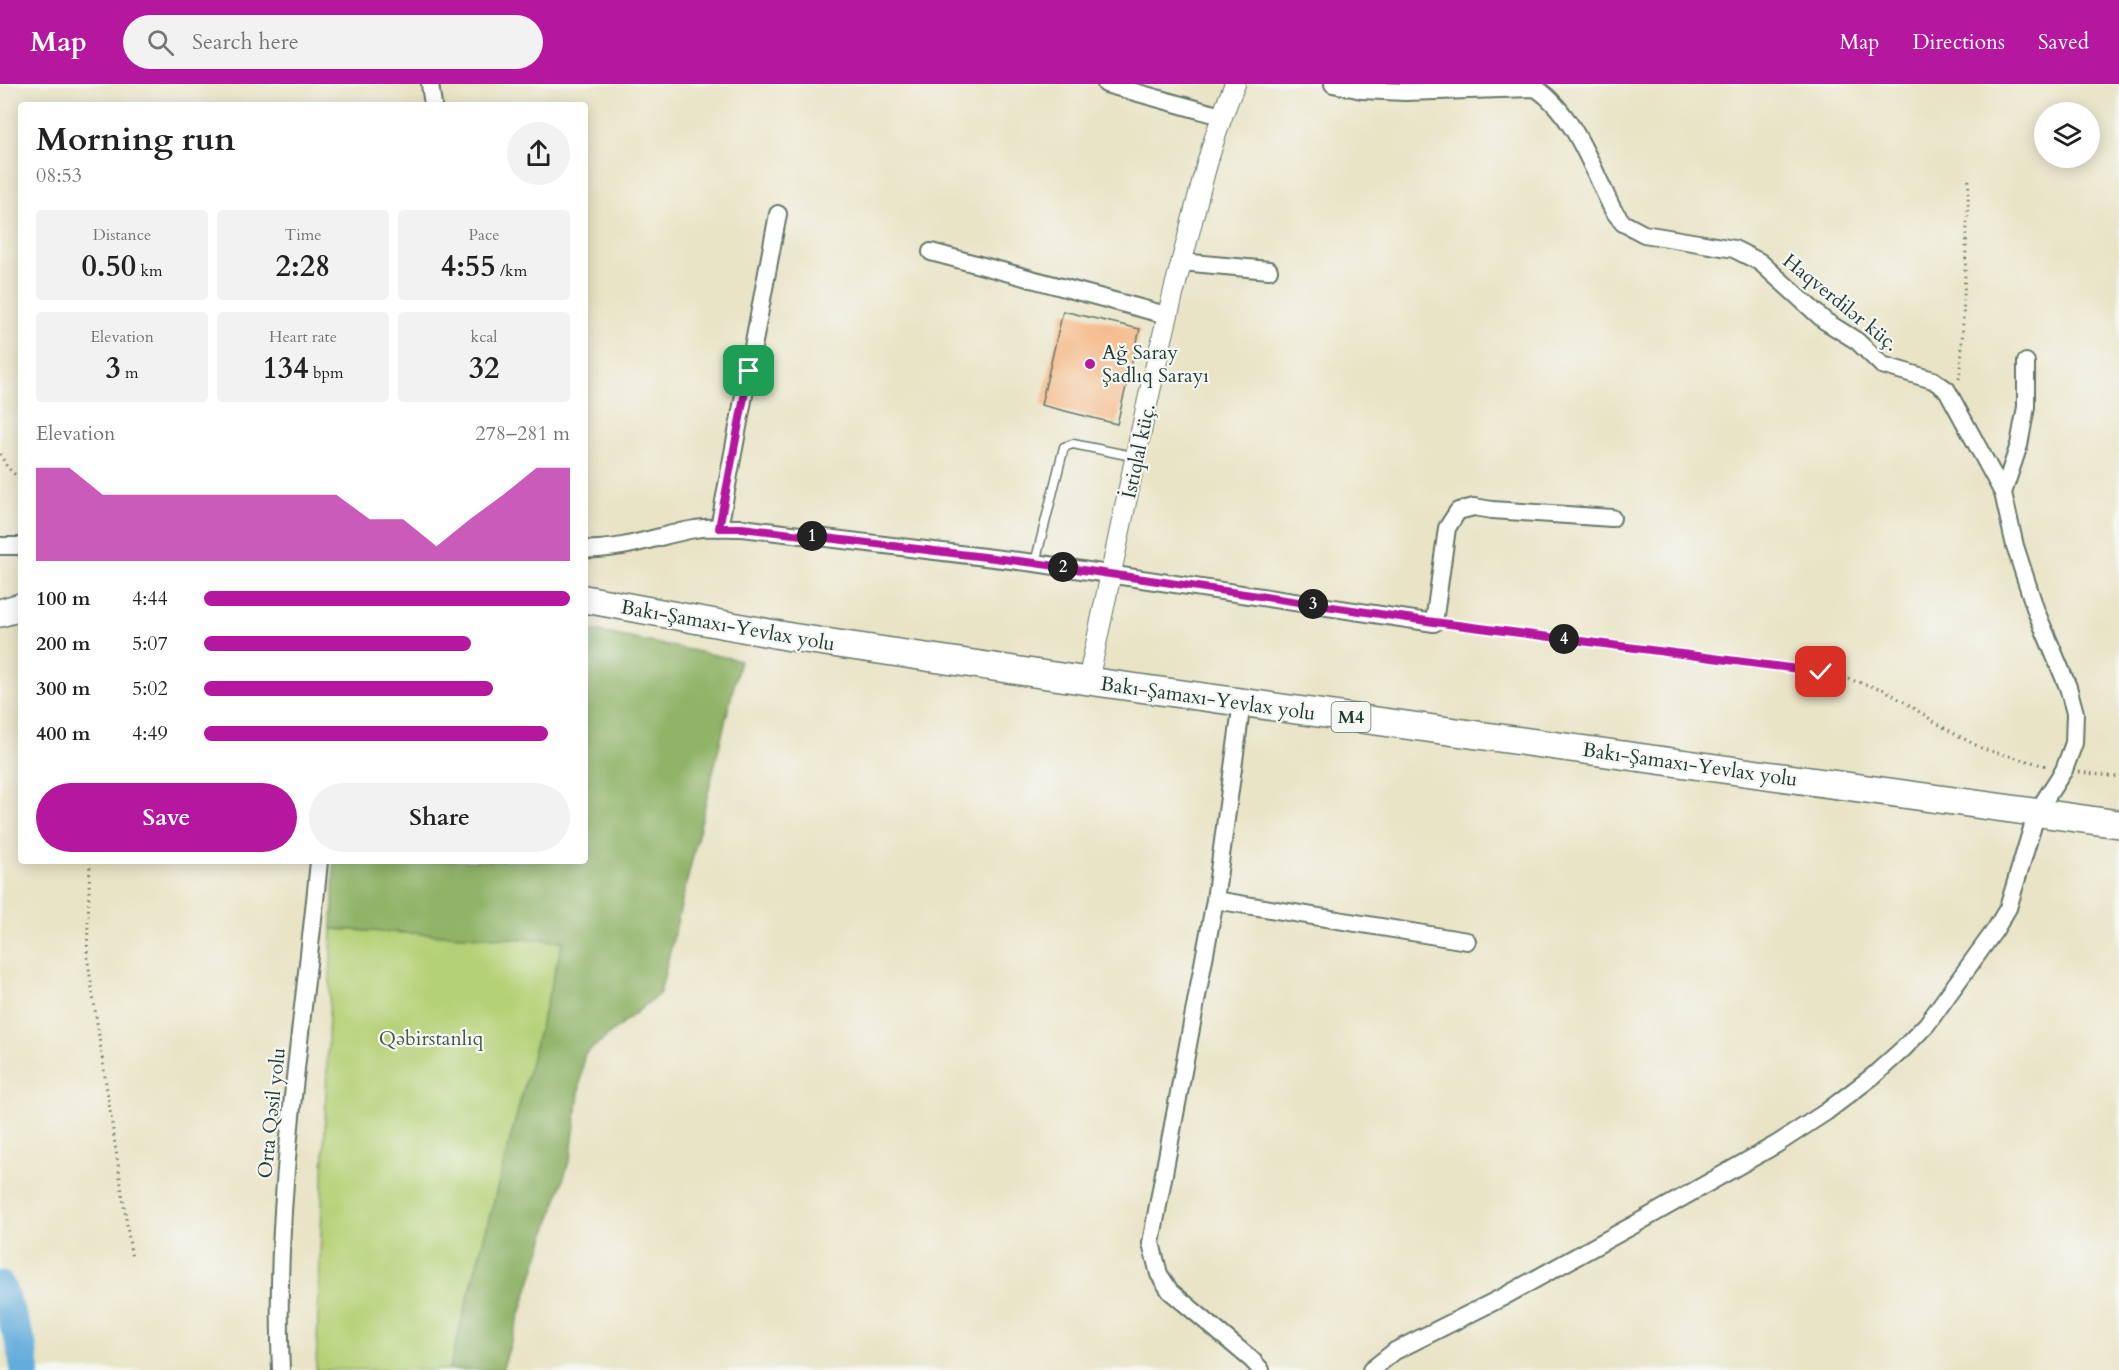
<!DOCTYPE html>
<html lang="en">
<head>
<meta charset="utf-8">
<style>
	body { margin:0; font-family:Cardo,serif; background:#f2f2f2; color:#222; height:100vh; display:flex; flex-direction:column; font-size:22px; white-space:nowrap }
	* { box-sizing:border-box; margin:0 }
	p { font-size:20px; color:#767676 }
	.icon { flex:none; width:33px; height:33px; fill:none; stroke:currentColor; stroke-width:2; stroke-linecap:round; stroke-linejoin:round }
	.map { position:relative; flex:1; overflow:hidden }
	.sheet { position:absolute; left:18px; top:18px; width:570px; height:762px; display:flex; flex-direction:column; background:#fff; border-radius:6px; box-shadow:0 3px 15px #0003 }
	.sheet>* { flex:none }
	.tools { position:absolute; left:2034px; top:18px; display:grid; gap:12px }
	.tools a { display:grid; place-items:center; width:66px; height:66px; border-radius:50%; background:#fff; box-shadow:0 3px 15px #0003; font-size:30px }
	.pin { position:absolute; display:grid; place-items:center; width:51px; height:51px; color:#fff; margin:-26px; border-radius:12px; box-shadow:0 3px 9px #0006 }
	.km { position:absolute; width:30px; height:30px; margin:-15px; border-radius:50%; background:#222; color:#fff; font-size:16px; line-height:30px; text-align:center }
	.round { display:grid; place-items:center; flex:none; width:63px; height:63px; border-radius:32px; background:#f2f2f2 }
	.overview { display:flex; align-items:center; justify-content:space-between; height:102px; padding:0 18px }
	h1 { font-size:33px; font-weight:700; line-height:45px }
	.figures { display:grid; grid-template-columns:repeat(3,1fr); gap:9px; height:102px; padding:6px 18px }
	.figures div { display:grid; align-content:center; border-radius:6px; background:#f2f2f2; text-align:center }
	.figures b { font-size:30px; font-weight:700 }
	.figures small { font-size:16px; font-weight:400 }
	.figures p { font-size:16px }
	.chart { height:168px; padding:12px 18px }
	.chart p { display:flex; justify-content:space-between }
	.chart svg { width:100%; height:108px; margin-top:6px; fill:#b5179e; opacity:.7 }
	.button { display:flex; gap:12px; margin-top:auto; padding:12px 18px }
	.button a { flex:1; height:69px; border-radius:36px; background:#b5179e; color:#fff; font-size:24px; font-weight:700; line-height:69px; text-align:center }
	.button a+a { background:#f2f2f2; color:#222 }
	ul { padding:0 18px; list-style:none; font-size:20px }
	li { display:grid; grid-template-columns:96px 72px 1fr; align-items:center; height:45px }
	li i { height:15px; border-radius:8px; background:#b5179e }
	header { display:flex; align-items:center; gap:36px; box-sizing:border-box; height:84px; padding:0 30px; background:#b5179e; color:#fff }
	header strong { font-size:28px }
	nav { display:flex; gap:33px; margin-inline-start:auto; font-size:21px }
	.search { width:420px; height:54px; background:#f2f2f2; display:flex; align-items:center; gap:15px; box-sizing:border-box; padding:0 21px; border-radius:33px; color:#767676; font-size:22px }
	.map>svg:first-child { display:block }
	.green { fill:#b5d177; stroke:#6a8756; stroke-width:1.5 }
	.forest { fill:#90b368; stroke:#58784e; stroke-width:1.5 }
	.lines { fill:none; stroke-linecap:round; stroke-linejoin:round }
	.river { stroke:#64addc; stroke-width:30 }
	.building { fill:#f5b077 }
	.service-casing { stroke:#667767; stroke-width:11 }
	.minor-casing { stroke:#667767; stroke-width:20 }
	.tertiary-casing { stroke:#667767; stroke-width:22 }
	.trunk-casing { stroke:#667767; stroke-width:30 }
	.path { stroke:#667767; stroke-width:3; stroke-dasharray:1.5 4.5; stroke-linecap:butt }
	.service { stroke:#fff; stroke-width:8 }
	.minor { stroke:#fff; stroke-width:16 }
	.tertiary { stroke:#fff; stroke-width:20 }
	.trunk { stroke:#fff; stroke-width:27 }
	.route-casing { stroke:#fff; stroke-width:12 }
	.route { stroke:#b5179e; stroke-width:8 }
	.poi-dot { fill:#b5179e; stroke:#f6f6f2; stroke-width:2 }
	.labels { text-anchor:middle; stroke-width:4.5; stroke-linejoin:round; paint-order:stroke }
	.shield { fill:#f6f6f2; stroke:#60746d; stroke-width:1.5 }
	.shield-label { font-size:18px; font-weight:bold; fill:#1f3d34 }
	.street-label { font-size:20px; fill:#1f3d34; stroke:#f6f6f2 }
	.poi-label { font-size:20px; fill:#1f3d34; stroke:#f6f6f2; text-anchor:start }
	.park-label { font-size:20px; fill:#3d5b41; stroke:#f6f6f2 }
</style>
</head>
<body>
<header>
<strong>Map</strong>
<div class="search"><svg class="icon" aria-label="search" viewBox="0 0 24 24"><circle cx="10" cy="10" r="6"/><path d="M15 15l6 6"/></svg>Search here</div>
<nav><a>Map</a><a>Directions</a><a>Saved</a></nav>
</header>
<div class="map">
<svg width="2119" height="1286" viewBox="0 0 2119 1286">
	<rect width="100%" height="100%" fill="#f6f6f2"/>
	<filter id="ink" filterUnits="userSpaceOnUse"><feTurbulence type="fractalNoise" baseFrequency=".0167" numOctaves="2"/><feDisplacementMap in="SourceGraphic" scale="12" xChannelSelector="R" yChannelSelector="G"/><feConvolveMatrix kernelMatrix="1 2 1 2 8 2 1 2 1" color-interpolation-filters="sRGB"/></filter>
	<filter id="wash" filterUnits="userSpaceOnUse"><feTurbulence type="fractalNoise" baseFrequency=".008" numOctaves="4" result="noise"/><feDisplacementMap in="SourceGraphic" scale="24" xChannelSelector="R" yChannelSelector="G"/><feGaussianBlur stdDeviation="1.35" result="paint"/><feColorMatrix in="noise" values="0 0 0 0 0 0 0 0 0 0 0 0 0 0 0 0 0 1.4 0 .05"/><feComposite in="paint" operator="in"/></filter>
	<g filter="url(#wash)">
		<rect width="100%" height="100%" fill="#e9e4c6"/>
		<path class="green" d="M332 845 563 857 449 1286H316Z"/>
		<path class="forest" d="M585 545 740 576 660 909 584 971 571 1071 502 1286H449L563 857 332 845 334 777H585Z"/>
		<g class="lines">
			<path class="river" d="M0 1202 21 1259 25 1286"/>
		</g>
		<g id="blocks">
			<path class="building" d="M1063 227 1140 245 1117 340 1041 321Z"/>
		</g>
	</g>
	<g filter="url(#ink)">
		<use href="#blocks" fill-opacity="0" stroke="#667767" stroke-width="1.5"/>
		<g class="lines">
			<g class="service-casing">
				<path id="service" d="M1035 479 1064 363 1073 360 1137 373"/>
			</g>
			<g class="minor-casing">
				<path id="minor" d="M430 0 433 21
					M1106 0 1221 32
					M1333 0 1362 6 1405 8 1536 4C1575 31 1592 84 1613 126L1623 139 1644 150 1734 165 1760 178 1825 237 1857 257 1882 281 1933 296 1947 306 2003 409 2015 462 2036 527 2068 603 2075 629 2074 659 2064 686 2037 728 2008 824 1995 846 1927 940 1904 964 1873 992 1826 1028 1777 1060 1639 1138 1503 1213 1395 1267 1371 1286
					M931 168 1166 231
					M1181 178 1269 186
					M2003 409 2019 361 2026 323V278
					M719 444 778 130
					M0 462H21
					M585 465C623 467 659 451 695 445 710 442 727 444 742 444L1035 479 1434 539 1447 444 1458 427 1474 423 1492 426 1612 434
					M1242 618 1215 816 1151 1159 1159 1190 1170 1207 1252 1276 1261 1286
					M1215 816 1467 857
					M281 1286C273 1116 303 946 319 777"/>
			</g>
			<g class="tertiary-casing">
				<path id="tertiary" d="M1088 597C1120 452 1147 304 1186 161 1200 106 1212 52 1235 0"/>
			</g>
			<g class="trunk-casing">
				<path id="trunk" d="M585 515 791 553 1088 597 2119 740
					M0 529 21 523"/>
			</g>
			<path class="path" d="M1959 295 1961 284 1969 94
				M0 370 7 383 21 396
				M1450 541 1821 587 1885 606 1946 645 1983 665 2046 682
				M2079 688 2119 693
				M90 777 87 871 132 1175"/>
			<use href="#service" class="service"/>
			<use href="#minor" class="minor"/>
			<use href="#tertiary" class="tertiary"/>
			<use href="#trunk" class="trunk"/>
		</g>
	</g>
	<g class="lines" filter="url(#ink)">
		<g class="route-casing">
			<path id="route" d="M749 287 719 444H742L1035 479 1434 538 1821 588"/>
		</g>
		<use href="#route" class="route"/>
	</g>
	<circle class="poi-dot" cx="1090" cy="280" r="6"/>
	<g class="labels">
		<rect class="shield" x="1331.5" y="618" width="39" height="30" rx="4.5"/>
		<g class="shield-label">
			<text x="1351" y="639">M4</text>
		</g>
		<g class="street-label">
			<text transform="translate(1841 218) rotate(39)" y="7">Haqverdilər küç.</text>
			<text transform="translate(1138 367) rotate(-78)" y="7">İstiqlal küç.</text>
			<text transform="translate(728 541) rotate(10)" y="7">Bakı-Şamaxı-Yevlax yolu</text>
			<text transform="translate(1208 614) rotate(8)" y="7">Bakı-Şamaxı-Yevlax yolu</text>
			<text transform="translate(1690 680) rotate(8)" y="7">Bakı-Şamaxı-Yevlax yolu</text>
			<text transform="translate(271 1029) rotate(-84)" y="7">Orta Qəsil yolu</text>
		</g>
		<g class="poi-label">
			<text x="1102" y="275">Ağ Saray<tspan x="1102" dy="23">Şadlıq Sarayı</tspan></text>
		</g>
		<g class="park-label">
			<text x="431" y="961">Qəbirstanlıq</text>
		</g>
	</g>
</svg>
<div class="tools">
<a><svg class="icon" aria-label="layers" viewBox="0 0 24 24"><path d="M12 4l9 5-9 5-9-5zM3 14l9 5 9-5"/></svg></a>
</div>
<div class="pin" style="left:749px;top:287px;background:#1e9e55"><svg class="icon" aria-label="arrive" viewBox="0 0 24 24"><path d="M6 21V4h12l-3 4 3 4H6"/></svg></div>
<div class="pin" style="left:1821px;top:588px;background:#d93025"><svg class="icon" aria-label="check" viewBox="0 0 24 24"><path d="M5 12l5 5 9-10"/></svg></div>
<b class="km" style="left:812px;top:452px">1</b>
<b class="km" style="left:1063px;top:483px">2</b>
<b class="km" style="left:1313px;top:520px">3</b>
<b class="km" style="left:1564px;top:555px">4</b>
<section class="sheet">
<div class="overview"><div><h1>Morning run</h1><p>08:53</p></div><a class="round"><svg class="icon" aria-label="share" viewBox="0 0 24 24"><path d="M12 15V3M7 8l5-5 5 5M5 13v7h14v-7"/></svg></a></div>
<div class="figures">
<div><p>Distance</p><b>0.50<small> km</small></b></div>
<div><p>Time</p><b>2:28</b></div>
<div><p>Pace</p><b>4:55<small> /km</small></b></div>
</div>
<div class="figures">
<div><p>Elevation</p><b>3<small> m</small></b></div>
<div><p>Heart rate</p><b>134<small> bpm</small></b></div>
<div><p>kcal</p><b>32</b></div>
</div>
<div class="chart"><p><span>Elevation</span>278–281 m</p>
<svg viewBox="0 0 160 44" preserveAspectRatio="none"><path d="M0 44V6L10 6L20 17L30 17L40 17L50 17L60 17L70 17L80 17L90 17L100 27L110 27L120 38L130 27L140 17L150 6L160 6V44z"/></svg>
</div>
<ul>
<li><b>100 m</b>4:44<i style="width:100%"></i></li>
<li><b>200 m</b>5:07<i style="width:73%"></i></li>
<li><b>300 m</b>5:02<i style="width:79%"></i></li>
<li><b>400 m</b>4:49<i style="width:94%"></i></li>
</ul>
<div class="button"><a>Save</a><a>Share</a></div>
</section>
</div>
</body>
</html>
